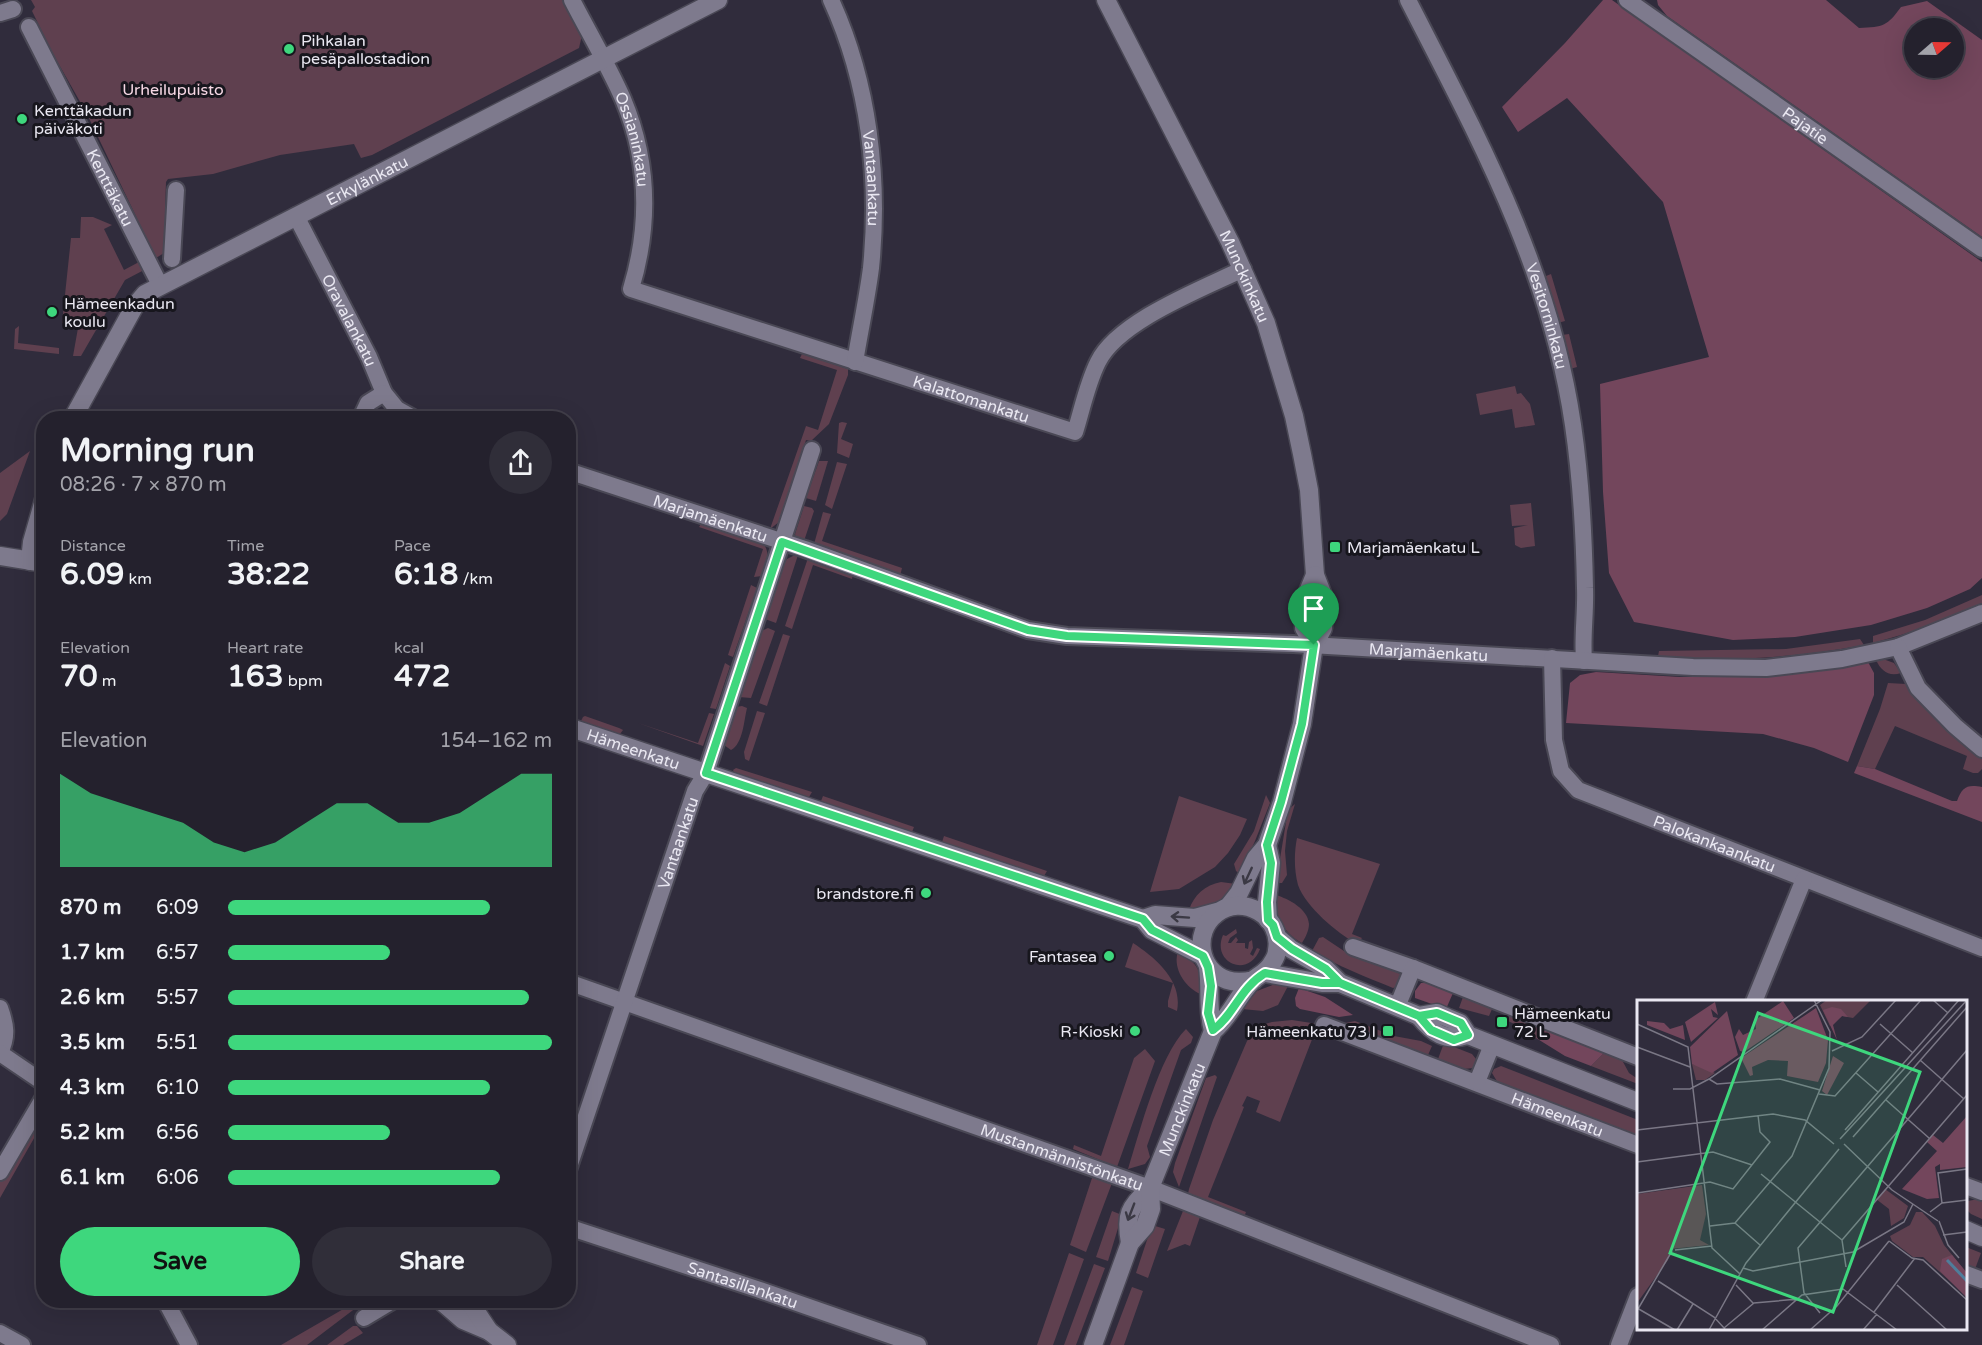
<!DOCTYPE html>
<html lang="en">
<head>
<meta charset="utf-8">
<style>
	body { margin:0; font-family:"Varela Round",sans-serif; background:#302e39; color:#f1f3f6; height:100vh; display:flex; flex-direction:column; font-size:22px; white-space:nowrap }
	* { box-sizing:border-box; margin:0 }
	p { font-size:20px; color:#a3a3aa }
	.icon { flex:none; width:33px; height:33px; fill:none; stroke:currentColor; stroke-width:2; stroke-linecap:round; stroke-linejoin:round }
	.map { position:relative; flex:1; overflow:hidden }
	.details { position:absolute; left:36px; top:411px; width:540px; height:897px; display:flex; flex-direction:column; background:#24212d; border-radius:24px; box-shadow:0 6px 24px #0002,0 0 0 2px #413e49 }
	.details>* { flex:none }
	.needle { width:39px; rotate:70deg }
	.controls { position:absolute; left:1904px; top:18px; display:grid; gap:12px }
	.controls a { display:grid; place-items:center; width:60px; height:60px; border-radius:50%; background:#24212d; box-shadow:0 6px 24px #0002,0 0 0 2px #413e49; font-size:30px }
	.pin { position:absolute; display:grid; place-items:center; width:51px; height:51px; color:#fff; margin:-62px -26px; border-radius:50% 50% 50% 0; rotate:-45deg; box-shadow:0 0 6px #0007 }
	.pin .icon { rotate:45deg }
	.round { display:grid; place-items:center; flex:none; width:63px; height:63px; border-radius:32px; background:#302e39 }
	.overview { display:flex; align-items:center; justify-content:space-between; height:102px; padding:0 24px }
	h1 { font-size:33px; font-weight:700; line-height:45px }
	.figures { display:grid; grid-template-columns:repeat(3,1fr); gap:9px; height:102px; padding:6px 24px }
	.figures div { display:grid; align-content:center }
	.figures b { font-size:30px; font-weight:700 }
	.figures small { font-size:16px; font-weight:400 }
	.figures p { font-size:16px }
	.chart { height:168px; padding:12px 24px }
	.chart p { display:flex; justify-content:space-between }
	.chart svg { width:100%; height:108px; margin-top:6px; fill:#3ed77d; opacity:.7 }
	.cta { display:flex; gap:12px; margin-top:auto; padding:12px 24px }
	.cta a { flex:1; height:69px; border-radius:36px; background:#3ed77d; color:#111; font-size:24px; font-weight:700; line-height:69px; text-align:center }
	.cta a+a { background:#302e39; color:#f1f3f6 }
	ul { padding:0 24px; list-style:none; font-size:20px }
	li { display:grid; grid-template-columns:96px 72px 1fr; align-items:center; height:45px }
	li i { height:15px; border-radius:8px; background:#3ed77d }
	.map>svg:first-child { display:block }
	.green { fill:#5f404f }
	.forest { fill:#73465c; fill-rule:evenodd }
	.lines { fill:none; stroke-linecap:round; stroke-linejoin:round }
	.street-casing { stroke:#4a4855; stroke-width:20 }
	.secondary-casing { stroke:#4a4855; stroke-width:21 }
	.street { stroke:#7e7a8d; stroke-width:16 }
	.secondary { stroke:#7e7a8d; stroke-width:18 }
	.oneway { stroke:#3b3944 }
	.route-casing { stroke:#fff; stroke-width:12 }
	.route { stroke:#3ed77d; stroke-width:8 }
	.poi-dot { fill:#3ed77d; stroke:#17161d; stroke-width:2 }
	.labels { text-anchor:middle; stroke-width:6; stroke-linejoin:round; paint-order:stroke }
	.poi-label { font-size:16px; fill:#eae8f2; stroke:#17161d; text-anchor:start }
	.park-label { font-size:16px; fill:#f7d8e5; stroke:#17161d }
	.street-label { font-size:16px; fill:#eae8f2; stroke:#17161d }
	.inset-river { fill:none; stroke:#4f7d9b; stroke-width:3 }
	.inset-road { fill:none; stroke:#7a7785; stroke-width:1.5 }
	.view { fill:#3ed77d; fill-opacity:0.15; stroke:#3ed77d; stroke-width:3 }
	.inset-edge { fill:none; stroke:#eae8f2; stroke-width:3 }
</style>
</head>
<body>
<div class="map">
<svg width="1982" height="1345" viewBox="0 0 1982 1345">
	<rect width="100%" height="100%" fill="#302c3c"/>
	<path class="green" d="M31 0H564L582 35 579 48 372 155 361 158 354 144 280 155 213 174 168 179 166 182 165 212 168 221 164 253 156 258 87 114 53 54 32 11 35 7Z
		M81 217H93L112 225 104 229 124 270 139 262 144 270 125 280 81 356H73L78 328 62 323 71 238H80Z
		M1551 274 1565 321 1558 323 1545 278 1546 276Z
		M19 326 18 343 59 348V354L14 349 15 329Z
		M1569 334 1577 367 1570 369 1562 335Z
		M802 354 848 369V375L829 424 811 441 806 440 779 522 770 529 806 426 818 430 837 370 800 358Z
		M1515 386 1517 394 1521 393 1530 404 1535 425 1515 428 1512 409 1480 415 1476 394Z
		M842 422 847 423 841 439 853 444 849 458 837 453 839 423Z
		M30 451 7 514 0 521V473Z
		M819 461H828L816 501 806 498Z
		M837 462 847 464 832 509 825 505Z
		M1531 503 1535 546 1521 548 1515 545 1514 528 1528 525 1512 526 1510 505Z
		M804 506 812 508 814 511 804 541 796 538 795 534Z
		M823 512 831 514 822 541 902 568 900 576 814 544Z
		M703 521 762 542C772 553 766 564 762 576L754 577 763 549 699 527Z
		M795 555H798L776 623 765 619 783 565 787 559Z
		M808 558 853 573 852 579 813 565 792 629 785 626Z
		M751 585 757 588 733 657 728 655Z
		M1982 595V603C1946 620 1911 633 1873 643V636L1925 620Z
		M768 628 775 631 751 698 739 697 759 632Z
		M783 634 790 636 767 706 759 703Z
		M1860 639 1864 645C1796 658 1727 662 1658 656L1659 651 1786 649Z
		M1883 659 1894 663 1901 673C1889 677 1881 671 1876 660Z
		M725 663 730 666 716 709 710 708Z
		M1888 683 1906 684 1916 698 1982 759V769L1978 773H1973L1963 769 1967 756 1895 726 1875 769 1857 766 1880 709Z
		M742 706 747 708C744 720 743 744 731 750L724 745 736 707Z
		M757 711 765 713 749 761 745 759 744 752Z
		M709 713 714 714 703 746 638 723 698 743Z
		M585 716 619 728 623 730 620 734 581 721 583 717Z
		M736 768 812 792 809 797 734 772 733 770Z
		M1266 795 1270 803 1255 841 1240 874 1236 871 1234 864 1254 831Z
		M823 796 914 827 912 832 821 801Z
		M1179 796 1247 819 1240 835 1228 853 1215 867 1179 889 1150 892Z
		M1295 804 1287 831 1285 851 1287 875 1282 883H1276L1288 810Z
		M944 836 1047 871 1044 876 942 842Z
		M1297 838 1380 864 1352 934 1362 938 1357 944C1337 933 1306 907 1298 885 1294 870 1294 853 1297 838Z
		M1221 882 1236 884 1219 904 1189 910C1194 895 1205 885 1221 882Z
		M1276 895C1289 899 1308 909 1309 924 1309 931 1305 938 1302 943 1284 934 1274 915 1276 895Z
		M1236 929 1237 933 1230 938 1228 943H1231L1236 937 1238 940 1236 943H1245V948L1248 949 1249 942 1252 940 1253 948 1250 954 1253 956 1257 948 1260 949C1249 979 1211 963 1223 935L1226 936Z
		M1323 937 1344 951 1393 970 1400 974 1402 979 1399 986 1393 988C1366 977 1338 966 1312 951L1319 938Z
		M1133 943C1156 958 1183 981 1177 1011L1168 1007V1001L1173 983 1125 967Z
		M1178 951C1199 964 1201 971 1203 995 1186 989 1172 969 1178 951Z
		M1275 984 1288 986 1278 1005 1263 1011 1242 1009 1257 991Z
		M1463 997 1492 1009 1489 1016 1459 1008Z
		M1509 1016 1540 1028 1536 1038 1527 1034V1030L1508 1021Z
		M1292 1020 1318 1024 1280 1122 1256 1112 1260 1101 1247 1096 1242 1106 1244 1107 1208 1197 1246 1212 1244 1217 1188 1194 1189 1189 1213 1120 1247 1041 1258 1026 1272 1022Z
		M1355 1021 1394 1036 1421 1041 1432 1046 1428 1055 1345 1023Z
		M1186 1029 1193 1037 1191 1043 1181 1050 1147 1146 1150 1157 1145 1164 1128 1169C1140 1131 1159 1056 1186 1029Z
		M1444 1043 1472 1054 1476 1059 1473 1068 1464 1069 1438 1059Z
		M1145 1049 1155 1061 1117 1167 1073 1149 1074 1145 1101 1156 1134 1058Z
		M1604 1053 1622 1060 1629 1073 1638 1079V1084L1591 1066Z
		M1501 1066 1638 1120V1137L1498 1083 1492 1073 1494 1069Z
		M1215 1075 1217 1077 1179 1187 1173 1172 1175 1163 1206 1078Z
		M43 1112V1127L37 1133 0 1198V1182Z
		M1093 1175 1112 1183 1086 1252 1070 1245Z
		M1978 1199 1982 1201V1219L1971 1214 1966 1209 1968 1201Z
		M1112 1211 1122 1215 1108 1261 1096 1257Z
		M1183 1211 1200 1217 1190 1246 1185 1244 1167 1251Z
		M1152 1225 1165 1229 1148 1278 1136 1273Z
		M1966 1247 1981 1253 1975 1269 1966 1265Z
		M1069 1253 1084 1259 1053 1345H1037Z
		M1094 1264 1105 1268 1076 1345H1064Z
		M1132 1287 1143 1291 1124 1345H1110Z
		M359 1300 365 1301 307 1345H281Z
		M353 1326H357L363 1333 343 1345H327Z"/>
	<path class="forest" d="M1603 0H1612L1982 262V578L1970 589 1927 608 1871 625 1795 637 1733 640 1634 622 1609 573 1603 492 1600 384 1709 357 1663 202 1567 98 1518 132 1502 107 1565 43Z
		M1657 0H1826L1859 28C1884 27 1887 26 1901 7L1927 1 1982 40V237L1667 16 1658 5ZM1914 28H1953V68H1914Z
		M1868 662 1874 673V695L1848 762 1814 748 1763 734 1566 723 1570 683 1580 675 1596 672 1680 677 1770 676 1816 671Z
		M1857 766 1875 769 1952 801H1957C1962 787 1967 784 1982 787V822L1854 773Z
		M1421 983H1428L1453 993 1446 1009 1415 998V991Z
		M1299 988 1325 997 1353 1015 1339 1017 1300 1009 1296 1006 1295 998Z
		M1540 1028 1604 1053 1591 1066 1565 1056 1536 1038Z"/>
	<g class="lines">
		<g class="street-casing">
			<g id="street">
				<path id="s1" d="M572 0C589 33 608 65 623 99 649 161 650 226 631 289L1075 432C1082 410 1087 384 1098 362 1118 321 1202 289 1243 269"/>
				<path id="s2" d="M831 0C869 83 880 178 871 268 867 299 860 331 855 362"/>
				<path id="s3" d="M1408 0C1479 139 1550 268 1573 425 1581 479 1584 534 1585 588 1586 612 1582 636 1584 661"/>
				<path id="s4" d="M1627 0 1982 249"/>
				<path d="M0 13 13 9"/>
				<path id="s5" d="M29 27 160 285"/>
				<path id="s6" d="M296 216 369 357 384 393 397 409 413 418"/>
				<path d="M172 259 176 190"/>
				<path d="M361 418 368 403 384 393"/>
				<path id="s7" d="M568 471 805 549 1028 630 1067 636 1293 644 1693 667 1766 668 1842 659 1898 647 1982 613"/>
				<path d="M1898 647 1918 688 1955 726 1982 749"/>
				<path id="s8" d="M1552 658 1554 740 1561 771 1578 790 1982 948"/>
				<path d="M1353 947 1413 968 1638 1057"/>
				<path id="s9" d="M568 982 1150 1188 1551 1345"/>
				<path d="M1754 1002 1804 879"/>
				<path d="M1397 1007 1413 968"/>
				<path d="M0 1008C6 1025 8 1036 0 1053"/>
				<path id="s10" d="M1324 1025 1638 1145"/>
				<path d="M0 1053 44 1083"/>
				<path d="M1477 1082 1492 1045"/>
				<path id="s11" d="M568 1170 695 791 706 773 812 450"/>
				<path d="M0 1172 44 1097"/>
				<path d="M1966 1186 1982 1192"/>
				<path id="s12" d="M568 1227 757 1289 918 1345"/>
				<path d="M1966 1274 1982 1280"/>
				<path d="M165 1300 189 1345"/>
				<path d="M364 1318 394 1300"/>
				<path d="M0 1333 22 1345"/>
				<path d="M1619 1345 1638 1296"/>
			</g>
		</g>
		<g class="secondary-casing">
			<g id="secondary">
				<path id="s13" d="M1106 0 1230 242 1266 323 1294 416 1302 454 1309 490 1315 575 1324 598 1323 628 1314 645 1302 724 1282 802 1267 845 1256 858 1239 893 1228 907"/>
				<path id="s14" d="M73 418 134 307 145 294 718 0"/>
				<path d="M0 556 44 563"/>
				<path d="M30 561 32 542 44 500"/>
				<path d="M1314 645 1304 628 1305 599 1315 575"/>
				<path id="s15" d="M568 727 1143 919 1152 930 1203 956"/>
				<path d="M1267 845 1271 863 1267 902 1268 920"/>
				<path d="M1143 919 1155 915 1195 918 1217 912"/>
				<path d="M1277 937 1291 949 1326 969 1340 983 1419 1016 1437 1013 1448 1018 1460 1023 1468 1035 1638 1102"/>
				<path d="M1208 967C1211 989 1207 1009 1213 1031"/>
				<path d="M1265 973 1322 983H1340"/>
				<path d="M1419 1016C1433 1033 1445 1042 1468 1035"/>
				<path d="M1966 1230 1982 1237"/>
				<path d="M1130 1243C1125 1215 1129 1207 1150 1188"/>
				<path d="M440 1300 463 1320 489 1331"/>
				<path d="M466 1300 473 1307 489 1331 507 1345"/>
				<path id="s16" d="M1093 1345 1130 1243 1145 1226 1151 1209 1150 1188 1213 1031C1230 1017 1237 997 1252 981 1259 975 1267 972 1272 963 1274 960 1277 954 1277 950 1283 917 1242 892 1216 914 1193 932 1198 970 1227 980 1236 983 1245 982 1254 980"/>
			</g>
		</g>
		<use href="#street" class="street"/>
		<use href="#secondary" class="secondary"/>
	</g>
	<defs><path id="oneway-shaft" d="M-6 0H5M1.5-3L5.5 0L1.5 3" fill="none" stroke-width="1.6" stroke-linecap="round" stroke-linejoin="round" transform="scale(1.5)"/></defs>
	<g class="oneway">
		<use href="#oneway-shaft" transform="translate(1248 876) rotate(115)"/>
		<use href="#oneway-shaft" transform="translate(1180 917) rotate(-176)"/>
		<use href="#oneway-shaft" transform="translate(1131 1212) rotate(111)"/>
	</g>
	<g class="lines">
		<g class="route-casing">
			<path id="route" d="M1314 645 1067 636 1028 630 782 542 706 773 1143 919 1152 930 1203 956 1208 967 1211 986 1208 1013 1213 1030C1235 1014 1239 989 1265 973L1322 983H1340L1419 1016 1437 1013 1461 1023 1468 1035 1454 1040 1431 1030 1419 1016 1340 983 1326 969 1292 949 1277 937 1273 925 1268 920 1267 902 1271 863 1267 845 1281 802 1302 724 1314 645"/>
		</g>
		<use href="#route" class="route"/>
	</g>
	<g class="poi-dot">
		<circle cx="289" cy="49" r="6"/>
		<circle cx="22" cy="119" r="6"/>
		<circle cx="52" cy="312" r="6"/>
		<rect x="1329" y="541" width="12" height="12" rx="3"/>
		<circle cx="926" cy="893" r="6"/>
		<circle cx="1109" cy="956" r="6"/>
		<rect x="1496" y="1016" width="12" height="12" rx="3"/>
		<circle cx="1135" cy="1031" r="6"/>
		<rect x="1382" y="1025" width="12" height="12" rx="3"/>
	</g>
	<g class="labels">
		<g class="poi-label">
			<text x="301" y="46">Pihkalan<tspan x="301" dy="18">pesäpallostadion</tspan></text>
			<text x="34" y="116">Kenttäkadun<tspan x="34" dy="18">päiväkoti</tspan></text>
			<text x="64" y="309">Hämeenkadun<tspan x="64" dy="18">koulu</tspan></text>
			<text x="1347" y="553">Marjamäenkatu L</text>
			<text x="914" y="899" text-anchor="end">brandstore.fi</text>
			<text x="1097" y="962" text-anchor="end">Fantasea</text>
			<text x="1514" y="1019">Hämeenkatu<tspan x="1514" dy="18">72 L</tspan></text>
			<text x="1123" y="1037" text-anchor="end">R-Kioski</text>
			<text x="1376" y="1037" text-anchor="end">Hämeenkatu 73 I</text>
		</g>
		<g class="park-label">
			<text x="173" y="95">Urheilupuisto</text>
		</g>
		<g class="street-label">
			<text dy="6" stroke="none"><textPath href="#s4" startOffset="218">Pajatie</textPath></text>
			<text dy="6" stroke="none"><textPath href="#s1" startOffset="153">Ossianinkatu</textPath></text>
			<text dy="6" stroke="none"><textPath href="#s2" startOffset="184">Vantaankatu</textPath></text>
			<text dy="6" stroke="none"><textPath href="#s14" startOffset="393">Erkylänkatu</textPath></text>
			<text dy="6" stroke="none"><textPath href="#s5" startOffset="180">Kenttäkatu</textPath></text>
			<text dy="6" stroke="none"><textPath href="#s13" startOffset="309">Munckinkatu</textPath></text>
			<text dy="6" stroke="none"><textPath href="#s3" startOffset="346">Vesitorninkatu</textPath></text>
			<text dy="6" stroke="none"><textPath href="#s6" startOffset="117">Oravalankatu</textPath></text>
			<text dy="6" stroke="none"><textPath href="#s1" startOffset="663">Kalattomankatu</textPath></text>
			<text dy="6" stroke="none"><textPath href="#s7" startOffset="150">Marjamäenkatu</textPath></text>
			<text dy="6" stroke="none"><textPath href="#s7" startOffset="888">Marjamäenkatu</textPath></text>
			<text dy="6" stroke="none"><textPath href="#s15" startOffset="69">Hämeenkatu</textPath></text>
			<text dy="6" stroke="none"><textPath href="#s11" startOffset="345">Vantaankatu</textPath></text>
			<text dy="6" stroke="none"><textPath href="#s8" startOffset="286">Palokankaankatu</textPath></text>
			<text dy="6" stroke="none"><textPath href="#s16" startOffset="255">Munckinkatu</textPath></text>
			<text dy="6" stroke="none"><textPath href="#s10" startOffset="250">Hämeenkatu</textPath></text>
			<text dy="6" stroke="none"><textPath href="#s9" startOffset="524">Mustanmännistönkatu</textPath></text>
			<text dy="6" stroke="none"><textPath href="#s12" startOffset="184">Santasillankatu</textPath></text>
		</g>
	</g>
	<g transform="translate(1637 1000)">
		<rect width="330" height="330" fill="#302c3c"/>
		<path d="M190 0H234L216 18 205 16 193 26 183 5ZM55 64 65 66 78 73 68 80H59ZM65 185 69 214 63 240 72 245 33 249 31 260 0 303V194ZM248 189 271 206 267 218 254 226 252 209 239 199ZM279 212H285L298 226 307 245 330 273 321 288 286 257H276L255 241 253 236 273 225Z" fill="#5f404f"/>
		<path d="M146 1 157 18 107 52 103 51 98 37 102 29 106 35 119 29 118 20ZM78 2 81 15 74 9 76 17 81 18 54 42 48 22ZM195 7 204 9 211 17 205 16 196 25 200 40 186 10ZM179 8 191 40 189 63 181 82 150 76 151 61 131 60 115 67 116 75 113 76 104 58ZM90 11 101 55 75 73 55 64 53 47ZM10 21 27 23 33 29 46 25 48 40 10 25ZM196 56 207 63 190 95 185 91ZM330 116V167L303 170V164L298 167 302 198 290 199 265 189 300 151 290 142 296 135 306 143ZM315 255 330 273V298L303 271 305 259Z" fill="#73465c"/>
		<path class="inset-river" d="M310 260 330 281"/>
		<path class="inset-road" d="M296 0 311 13M0 24 51 47 75 248 103 274M243 24 276 53M0 47 53 67M195 51 225 37 259 0M283 60 327 99M219 73 241 92M72 79 80 84 143 79 183 90M36 89H53L72 79 185 0M182 94 198 96 284 0M249 100 292 138M0 130 136 114 168 120 197 144M208 130 322 0M216 137 330 7M203 139 330 0M207 144 255 190 301 221M0 162 76 152 115 165M124 174 205 240M0 193 73 182 96 189 133 142 123 132 121 115M305 203 301 173 330 169M293 212 305 203 330 200M302 221 311 245 322 258M98 223 155 156 192 68 193 32 177 0M98 223 123 245M73 226 98 223M306 235 330 232M252 241 275 258 286 260 330 300M38 250 75 246M216 252 267 222 276 204M209 267 205 240 330 95M106 268 116 271 216 252M21 281 77 317 88 329M99 285 116 303M260 285 310 330M0 308 38 330M1 309 35 251M237 312 278 258M183 313 167 293 161 248 330 50M87 328 117 303 161 299M40 330 56 304M72 330 109 263 202 149M125 330 165 295 206 289 260 330M173 330 200 306 252 241M226 330 240 314"/>
		<path class="view" d="M121 13 283 72 196 312 33 253Z"/>
		<rect width="330" height="330" class="inset-edge"/>
	</g>
</svg>
<div class="controls">
<a><svg class="needle" viewBox="-14 -14 28 28"><path d="M0-13l5 13h-10z" fill="#e53935"/><path d="M0 13l5-13h-10z" fill="#a3a3aa"/></svg></a>
</div>
<div class="pin" style="left:1314px;top:645px;background:#1e9e55"><svg class="icon" aria-label="arrive" viewBox="0 0 24 24"><path d="M6 21V4h12l-3 4 3 4H6"/></svg></div>
<section class="details">
<div class="overview"><div><h1>Morning run</h1><p>08:26 · 7 × 870 m</p></div><a class="round"><svg class="icon" aria-label="share" viewBox="0 0 24 24"><path d="M12 15V3M7 8l5-5 5 5M5 13v7h14v-7"/></svg></a></div>
<div class="figures">
<div><p>Distance</p><b>6.09<small> km</small></b></div>
<div><p>Time</p><b>38:22</b></div>
<div><p>Pace</p><b>6:18<small> /km</small></b></div>
</div>
<div class="figures">
<div><p>Elevation</p><b>70<small> m</small></b></div>
<div><p>Heart rate</p><b>163<small> bpm</small></b></div>
<div><p>kcal</p><b>472</b></div>
</div>
<div class="chart"><p><span>Elevation</span>154–162 m</p>
<svg viewBox="0 0 160 44" preserveAspectRatio="none"><path d="M0 44V6L10 14L20 18L30 22L40 26L50 34L60 38L70 34L80 26L90 18L100 18L110 26L120 26L130 22L140 14L150 6L160 6V44z"/></svg>
</div>
<ul>
<li><b>870 m</b>6:09<i style="width:81%"></i></li>
<li><b>1.7 km</b>6:57<i style="width:50%"></i></li>
<li><b>2.6 km</b>5:57<i style="width:93%"></i></li>
<li><b>3.5 km</b>5:51<i style="width:100%"></i></li>
<li><b>4.3 km</b>6:10<i style="width:81%"></i></li>
<li><b>5.2 km</b>6:56<i style="width:50%"></i></li>
<li><b>6.1 km</b>6:06<i style="width:84%"></i></li>
</ul>
<div class="cta"><a>Save</a><a>Share</a></div>
</section>
</div>
</body>
</html>
